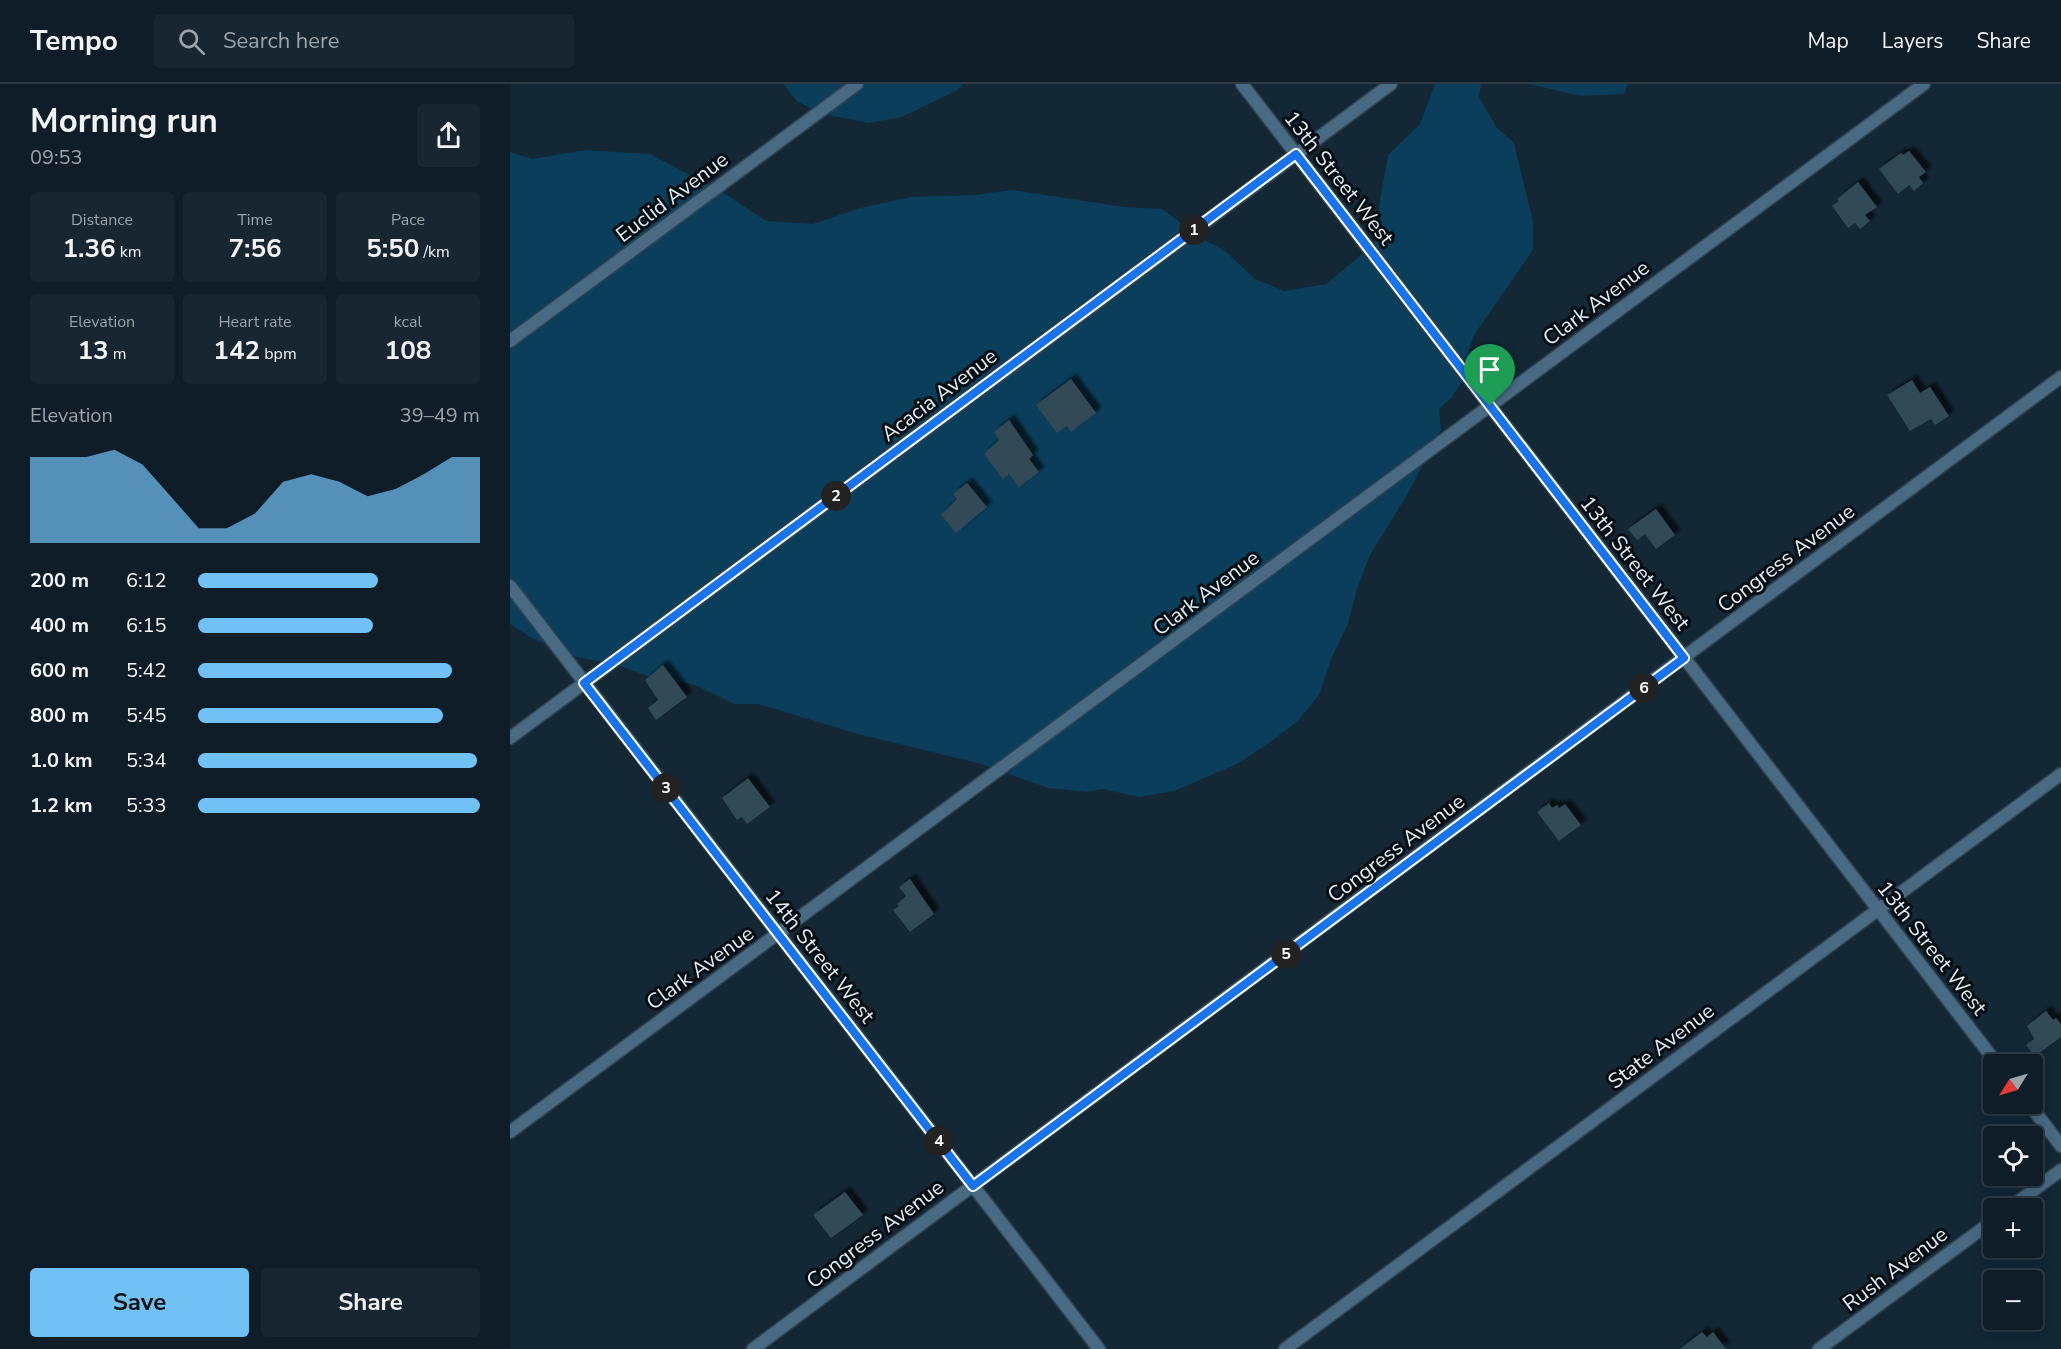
<!DOCTYPE html>
<html lang="en">
<head>
<meta charset="utf-8">
<style>
	body { margin:0; font-family:"Nunito Sans",sans-serif; background:#172630; color:#f1f3f6; height:100vh; display:flex; flex-direction:column; font-size:22px; white-space:nowrap }
	* { box-sizing:border-box; margin:0 }
	p { font-size:20px; color:#9ba2a8 }
	.icon { flex:none; width:33px; height:33px; fill:none; stroke:currentColor; stroke-width:2; stroke-linecap:round; stroke-linejoin:round }
	.map { position:relative; flex:1; overflow:hidden }
	.details { display:flex; flex-direction:column; background:#0e1d28; width:510px }
	.details>* { flex:none }
	.needle { width:39px; rotate:233deg }
	.buttons { position:absolute; left:1473px; top:970px; display:grid; gap:12px }
	.buttons a { display:grid; place-items:center; width:60px; height:60px; border-radius:6px; background:#0e1d28; box-shadow:0 3px 15px #0003,0 0 0 2px #2e3b45; font-size:30px }
	.pin { position:absolute; display:grid; place-items:center; width:51px; height:51px; color:#fff; margin:-62px -26px; border-radius:50% 50% 50% 0; rotate:-45deg; box-shadow:0 0 6px #0007 }
	.pin .icon { rotate:45deg }
	.km { position:absolute; width:30px; height:30px; margin:-15px; border-radius:50%; background:#222; color:#fff; font-size:16px; line-height:30px; text-align:center }
	.round { display:grid; place-items:center; flex:none; width:63px; height:63px; border-radius:6px; background:#172630 }
	.headline { display:flex; align-items:center; justify-content:space-between; height:102px; padding:0 30px }
	h1 { font-size:33px; font-weight:700; line-height:45px }
	.figures { display:grid; grid-template-columns:repeat(3,1fr); gap:9px; height:102px; padding:6px 30px }
	.figures div { display:grid; align-content:center; border-radius:6px; background:#172630; text-align:center }
	.figures b { font-size:26px; font-weight:700 }
	.figures small { font-size:16px; font-weight:400 }
	.figures p { font-size:16px }
	.chart { height:168px; padding:12px 30px }
	.chart p { display:flex; justify-content:space-between }
	.chart svg { width:100%; height:108px; margin-top:6px; fill:#72c1f5; opacity:.7 }
	.button { display:flex; gap:12px; margin-top:auto; padding:12px 30px }
	.button a { flex:1; height:69px; border-radius:6px; background:#72c1f5; color:#111; font-size:24px; font-weight:700; line-height:69px; text-align:center }
	.button a+a { background:#172630; color:#f1f3f6 }
	ul { padding:0 30px; list-style:none; font-size:20px }
	li { display:grid; grid-template-columns:96px 72px 1fr; align-items:center; height:45px }
	li i { height:15px; border-radius:8px; background:#72c1f5 }
	header { display:flex; align-items:center; gap:36px; box-sizing:border-box; height:84px; padding:0 30px; background:#0e1d28; border-bottom:2px solid #2e3b45 }
	header strong { font-size:28px }
	nav { display:flex; gap:33px; margin-inline-start:auto; font-size:21px }
	.search { width:420px; height:54px; background:#172630; display:flex; align-items:center; gap:15px; box-sizing:border-box; padding:0 21px; border-radius:6px; color:#9ba2a8; font-size:22px }
	main { display:flex; flex:1; min-height:0 }
	.map>svg:first-child { display:block }
	.green { fill:#0a3e5a }
	.building { fill:#324856; filter:url(#shadow) }
	.lines { fill:none; stroke-linecap:round; stroke-linejoin:round }
	.minor-casing { stroke:#304350; stroke-width:15 }
	.minor { stroke:#486a82; stroke-width:12 }
	.route-casing { stroke:#fff; stroke-width:12 }
	.route { stroke:#1a73e8; stroke-width:8 }
	.labels { text-anchor:middle; stroke-width:6; stroke-linejoin:round; paint-order:stroke }
	.street-label { font-size:21px; fill:#e1edf6; stroke:#070f15 }
</style>
</head>
<body>
<header>
<strong>Tempo</strong>
<div class="search"><svg class="icon" aria-label="search" viewBox="0 0 24 24"><circle cx="10" cy="10" r="6"/><path d="M15 15l6 6"/></svg>Search here</div>
<nav><a>Map</a><a>Layers</a><a>Share</a></nav>
</header>
<main>
<section class="details">
<div class="headline"><div><h1>Morning run</h1><p>09:53</p></div><a class="round"><svg class="icon" aria-label="share" viewBox="0 0 24 24"><path d="M12 15V3M7 8l5-5 5 5M5 13v7h14v-7"/></svg></a></div>
<div class="figures">
<div><p>Distance</p><b>1.36<small> km</small></b></div>
<div><p>Time</p><b>7:56</b></div>
<div><p>Pace</p><b>5:50<small> /km</small></b></div>
</div>
<div class="figures">
<div><p>Elevation</p><b>13<small> m</small></b></div>
<div><p>Heart rate</p><b>142<small> bpm</small></b></div>
<div><p>kcal</p><b>108</b></div>
</div>
<div class="chart"><p><span>Elevation</span>39–49 m</p>
<svg viewBox="0 0 160 44" preserveAspectRatio="none"><path d="M0 44V9L10 9L20 9L30 6L40 12L50 25L60 38L70 38L80 32L90 19L100 16L110 19L120 25L130 22L140 16L150 9L160 9V44z"/></svg>
</div>
<ul>
<li><b>200 m</b>6:12<i style="width:64%"></i></li>
<li><b>400 m</b>6:15<i style="width:62%"></i></li>
<li><b>600 m</b>5:42<i style="width:90%"></i></li>
<li><b>800 m</b>5:45<i style="width:87%"></i></li>
<li><b>1.0 km</b>5:34<i style="width:99%"></i></li>
<li><b>1.2 km</b>5:33<i style="width:100%"></i></li>
</ul>
<div class="button"><a>Save</a><a>Share</a></div>
</section>
<div class="map">
<svg width="1551" height="1265" viewBox="0 0 1551 1265">
	<defs>
		<filter id="shadow"><feDropShadow dx="5.5" dy="-5.5" stdDeviation="1.5" flood-color="#0009"/></filter>
	</defs>
	<rect width="100%" height="100%" fill="#132735"/>
	<path class="green" d="M273 0H453L446 7 392 33 359 39 309 29 287 17Z
		M925 0H971L969 13 987 44 1004 59 1023 138V166L964 251 959 266 956 291 942 313 929 325 931 346 897 411 860 471 847 505 838 540 822 573 809 611 788 637 759 659 727 680 664 707 629 713 592 705 578 708 538 704 468 679 348 650 249 620H224L183 600 146 595 110 582 67 573 22 554 0 540V68L22 75 75 66 140 70 214 109 256 137 303 140 350 124 401 113 464 111 503 106 614 123 652 125 691 154 715 167 745 195 774 207 816 200 856 167 869 152 872 149 869 123 878 71 910 40Z
		M1019 0H1118L1114 10 1070 12Z"/>
	<path class="building" d="M1399 67 1416 88 1409 93 1413 99 1404 107 1399 101 1388 110 1369 85 1391 69 1393 71Z
		M1348 98 1367 123 1355 131 1360 137 1350 145 1345 139 1338 144 1322 122 1329 117 1327 115Z
		M561 295 586 329 561 348 557 342 547 349 526 321Z
		M1402 296 1410 309 1420 303 1439 332 1425 341 1421 335 1400 347 1377 311Z
		M499 336 523 371 519 375 529 388 509 403 499 390 493 395 474 370 489 356 484 348Z
		M457 399 477 423 446 449 431 431 447 415 443 410Z
		M1146 425 1165 451 1146 465 1135 450 1127 456 1118 445Z
		M153 581 177 613 146 636 138 624 148 616 135 596Z
		M238 694 260 723 237 740 232 733 227 736 212 714Z
		M1039 719 1042 724 1047 721 1049 724 1055 720 1071 741 1049 757 1027 728Z
		M400 795 424 830 400 848 383 826 389 822 387 820 396 812 389 803Z
		M1536 927 1543 936 1546 934 1551 940V953L1525 972 1516 961 1524 955 1517 942Z
		M335 1108 353 1131 321 1154 303 1131Z
		M1192 1248 1197 1253 1203 1248 1216 1265H1170Z"/>
	<g class="lines">
		<g class="minor-casing">
			<path id="minor" d="M732 0 1488 981
				M0 257 347 0
				M0 502 589 1265
				M0 654 881 0
				M1519 1020 1551 1062
				M0 1048 1414 0
				M1498 1125 1551 1086
				M243 1265 1551 293
				M775 1265 1551 690
				M1309 1265 1484 1136"/>
		</g>
		<use href="#minor" class="minor"/>
	</g>
	<g class="lines">
		<g class="route-casing">
			<path id="route" d="M786 70 1174 574 463 1102 74 599Z"/>
		</g>
		<use href="#route" class="route"/>
	</g>
	<g class="labels">
		<g class="street-label">
			<text transform="translate(829 94) rotate(52)" y="7">13th Street West</text>
			<text transform="translate(162 113) rotate(-37)" y="7">Euclid Avenue</text>
			<text transform="translate(1086 219) rotate(-37)" y="7">Clark Avenue</text>
			<text transform="translate(429 311) rotate(-37)" y="7">Acacia Avenue</text>
			<text transform="translate(1276 474) rotate(-37)" y="7">Congress Avenue</text>
			<text transform="translate(1125 479) rotate(52)" y="7">13th Street West</text>
			<text transform="translate(696 509) rotate(-37)" y="7">Clark Avenue</text>
			<text transform="translate(886 764) rotate(-37)" y="7">Congress Avenue</text>
			<text transform="translate(1422 864) rotate(52)" y="7">13th Street West</text>
			<text transform="translate(310 872) rotate(52)" y="7">14th Street West</text>
			<text transform="translate(190 884) rotate(-36)" y="7">Clark Avenue</text>
			<text transform="translate(1151 962) rotate(-37)" y="7">State Avenue</text>
			<text transform="translate(365 1150) rotate(-37)" y="7">Congress Avenue</text>
			<text transform="translate(1385 1185) rotate(-37)" y="7">Rush Avenue</text>
		</g>
	</g>
</svg>
<div class="buttons">
<a><svg class="needle" viewBox="-14 -14 28 28"><path d="M0-13l5 13h-10z" fill="#e53935"/><path d="M0 13l5-13h-10z" fill="#9ba2a8"/></svg></a>
<a><svg class="icon" aria-label="locate" viewBox="0 0 24 24"><circle cx="12" cy="12" r="6"/><path d="M12 2v4M12 18v4M2 12h4M18 12h4"/></svg></a>
<a>+</a>
<a>−</a>
</div>
<div class="pin" style="left:980px;top:322px;background:#1e9e55"><svg class="icon" aria-label="arrive" viewBox="0 0 24 24"><path d="M6 21V4h12l-3 4 3 4H6"/></svg></div>
<b class="km" style="left:684px;top:146px">1</b>
<b class="km" style="left:326px;top:412px">2</b>
<b class="km" style="left:156px;top:704px">3</b>
<b class="km" style="left:429px;top:1057px">4</b>
<b class="km" style="left:776px;top:870px">5</b>
<b class="km" style="left:1134px;top:604px">6</b>
</div>
</main>
</body>
</html>
